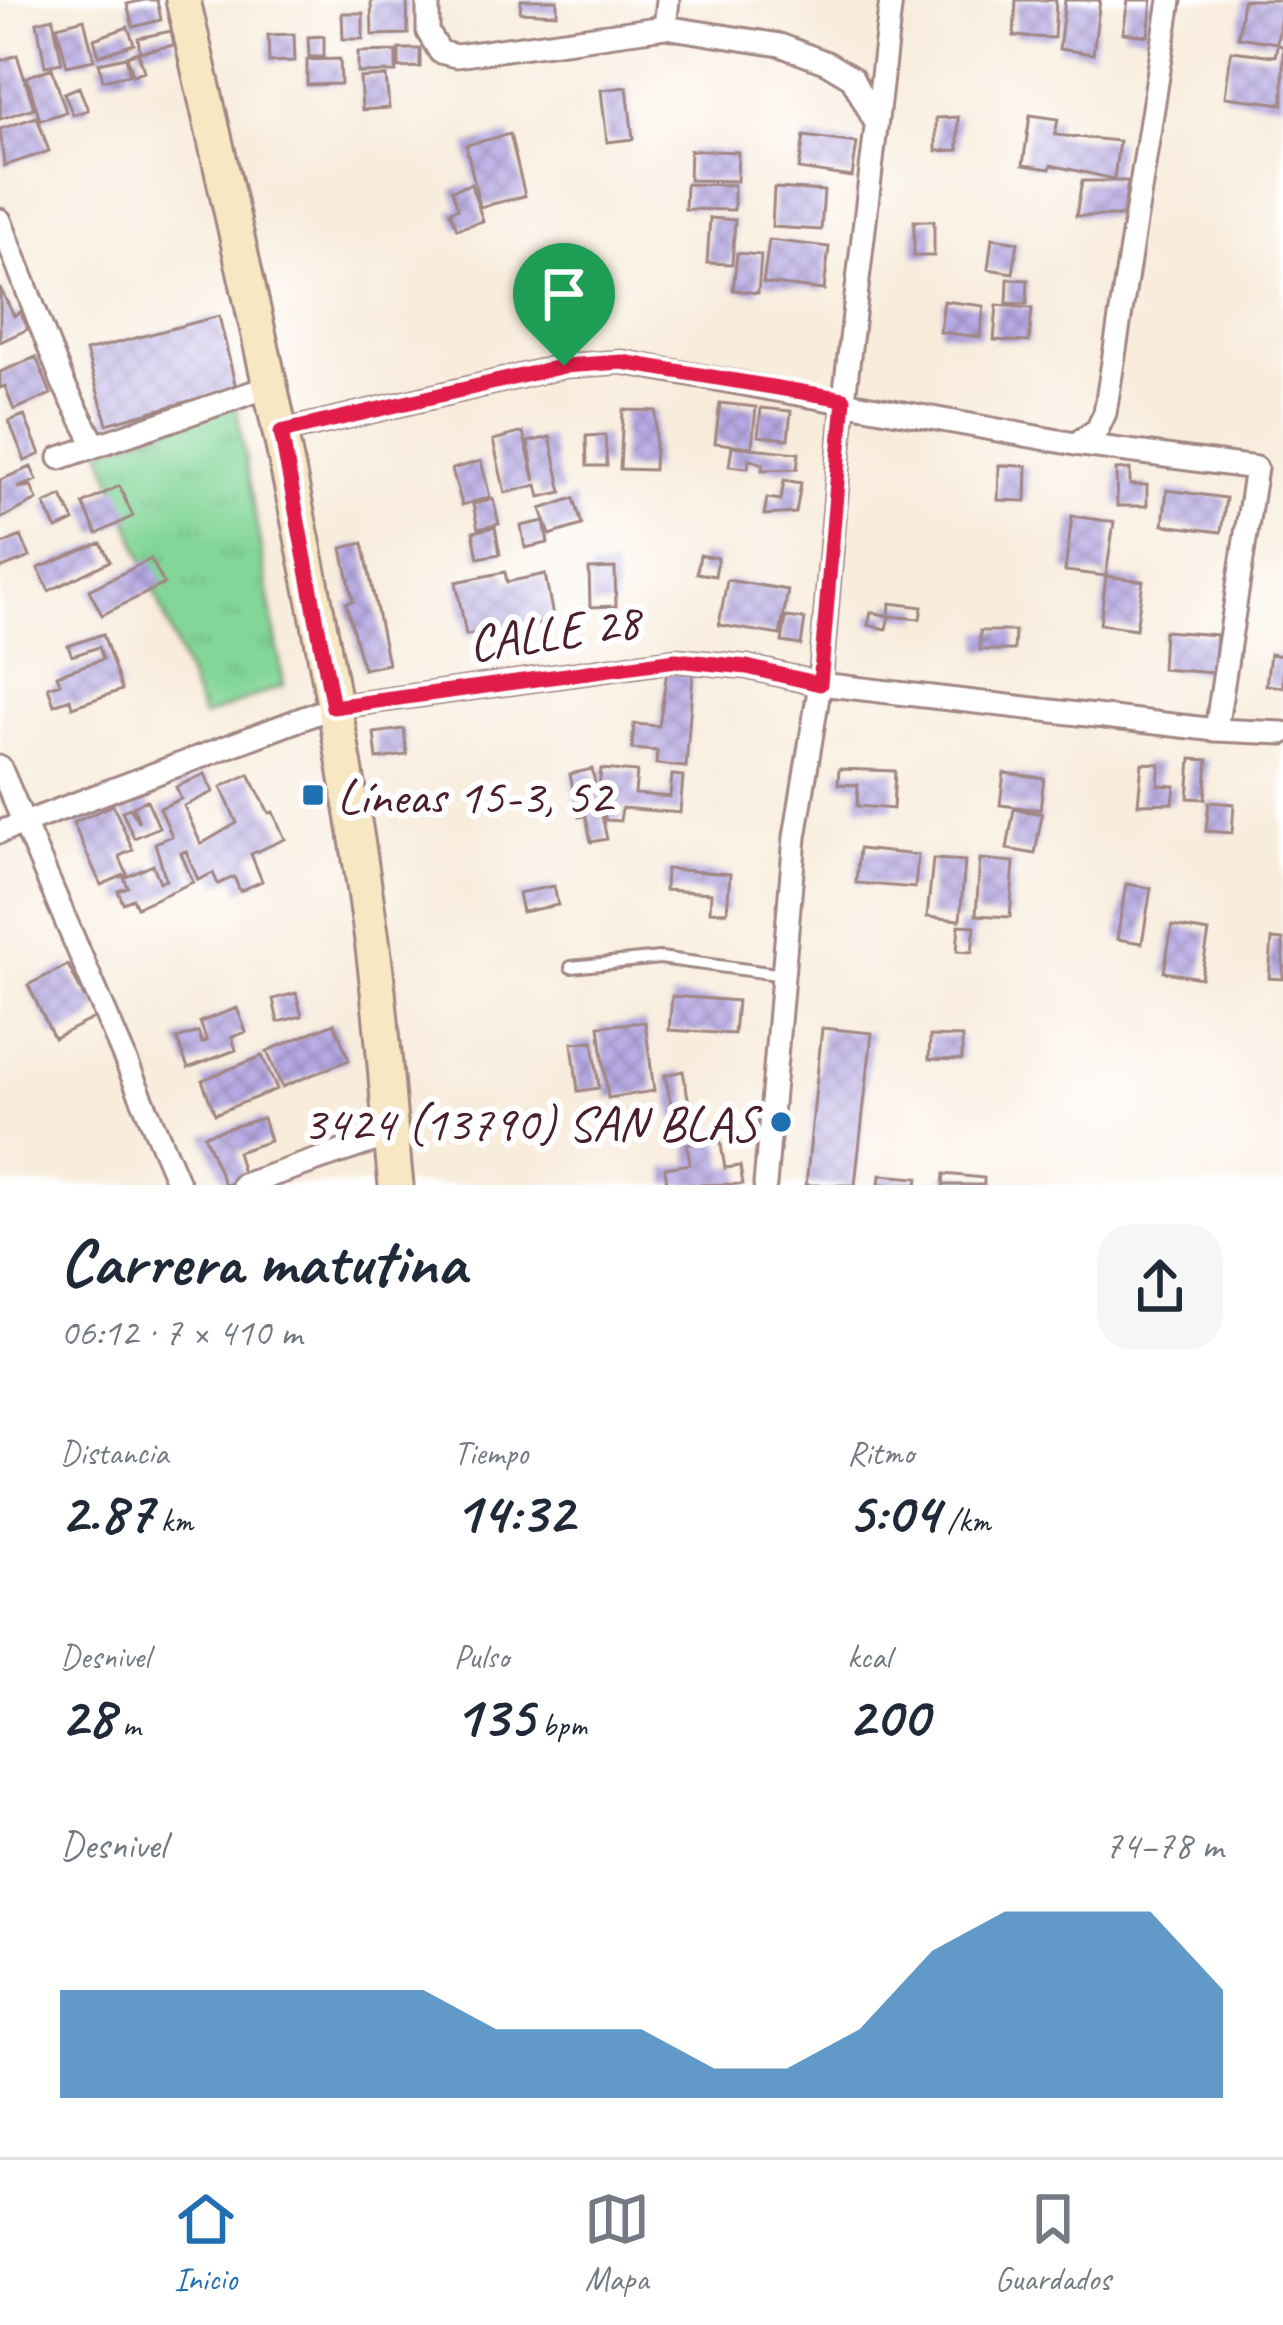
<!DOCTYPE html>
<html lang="es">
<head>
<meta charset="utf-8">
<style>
	body { margin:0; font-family:Caveat,sans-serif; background:#f6f6f7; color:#1f2937; height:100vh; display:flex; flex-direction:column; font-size:45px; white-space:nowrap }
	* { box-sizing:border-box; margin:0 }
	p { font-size:39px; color:#747a83 }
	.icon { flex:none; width:66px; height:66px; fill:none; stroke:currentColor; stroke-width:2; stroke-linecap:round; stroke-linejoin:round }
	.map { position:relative; height:1185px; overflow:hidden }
	.details { display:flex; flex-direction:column; background:#fff; flex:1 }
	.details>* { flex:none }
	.pin { position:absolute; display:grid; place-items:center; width:102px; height:102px; color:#fff; margin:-123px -51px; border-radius:50% 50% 50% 0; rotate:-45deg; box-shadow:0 0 12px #0007 }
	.pin .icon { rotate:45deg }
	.round { display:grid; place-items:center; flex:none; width:126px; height:126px; border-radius:36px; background:#f6f6f7 }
	.overview { display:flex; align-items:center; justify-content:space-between; height:204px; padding:0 60px }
	h1 { font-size:66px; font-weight:600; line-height:90px }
	.metrics { display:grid; grid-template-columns:repeat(3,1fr); gap:18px; height:204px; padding:12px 60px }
	.metrics div { display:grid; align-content:center }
	.metrics b { font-size:60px; font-weight:600 }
	.metrics small { font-size:33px; font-weight:400 }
	.metrics p { font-size:33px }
	.chart { height:336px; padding:24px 60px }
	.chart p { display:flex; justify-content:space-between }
	.chart svg { width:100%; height:216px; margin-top:12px; fill:#1f6fb2; opacity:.7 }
	.menu { display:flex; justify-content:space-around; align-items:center; height:168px; border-top:3px solid #e0e1e3; background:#fff; font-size:33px; color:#747a83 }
	.menu a { display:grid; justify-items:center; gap:6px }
	.menu .on { color:#1f6fb2 }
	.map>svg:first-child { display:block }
	.park { fill:url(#park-tufts); stroke:#667a62; stroke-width:3 }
	.building { fill:url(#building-cross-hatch) }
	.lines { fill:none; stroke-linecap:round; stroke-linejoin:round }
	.service-casing { stroke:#a18683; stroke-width:16 }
	.minor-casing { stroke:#a18683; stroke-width:27 }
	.secondary-casing { stroke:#a18683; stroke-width:39 }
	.service { stroke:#fff; stroke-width:10 }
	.minor { stroke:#fff; stroke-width:21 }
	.secondary { stroke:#f7e8c3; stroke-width:33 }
	.route-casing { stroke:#fff; stroke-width:24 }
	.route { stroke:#e11d48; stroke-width:15 }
	.poi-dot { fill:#1f6fb2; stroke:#fff; stroke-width:4.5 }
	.labels { text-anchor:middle; stroke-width:12; stroke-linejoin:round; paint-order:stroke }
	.street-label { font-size:51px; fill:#4a1f2b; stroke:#fff }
	.poi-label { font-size:51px; fill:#4a1f2b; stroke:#fff; text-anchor:start }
</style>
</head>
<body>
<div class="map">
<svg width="1283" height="1185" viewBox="0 0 1283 1185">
	<defs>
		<pattern id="park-tufts" width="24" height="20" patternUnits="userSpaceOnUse" patternTransform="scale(3)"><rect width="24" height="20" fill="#83d698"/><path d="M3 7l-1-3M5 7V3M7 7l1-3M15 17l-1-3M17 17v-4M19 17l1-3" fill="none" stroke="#73b783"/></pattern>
		<pattern id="building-cross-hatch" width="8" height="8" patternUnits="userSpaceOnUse" patternTransform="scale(3)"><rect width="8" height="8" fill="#b6a9e4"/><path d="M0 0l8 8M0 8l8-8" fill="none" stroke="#9689b9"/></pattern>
	</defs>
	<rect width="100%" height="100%" fill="#fff"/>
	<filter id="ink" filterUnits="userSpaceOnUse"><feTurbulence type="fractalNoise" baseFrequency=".00833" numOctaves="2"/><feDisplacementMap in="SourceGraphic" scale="24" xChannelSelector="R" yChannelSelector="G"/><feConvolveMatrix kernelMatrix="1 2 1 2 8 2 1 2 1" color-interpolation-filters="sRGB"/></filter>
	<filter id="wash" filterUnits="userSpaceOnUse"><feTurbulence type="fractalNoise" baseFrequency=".004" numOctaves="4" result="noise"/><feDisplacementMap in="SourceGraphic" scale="48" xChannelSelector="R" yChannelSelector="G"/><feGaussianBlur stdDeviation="2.7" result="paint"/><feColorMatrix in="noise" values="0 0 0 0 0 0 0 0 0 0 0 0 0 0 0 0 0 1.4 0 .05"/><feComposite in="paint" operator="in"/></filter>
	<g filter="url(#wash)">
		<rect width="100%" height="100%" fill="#f8ecdb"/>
		<path class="park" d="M236 405 284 685 203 717 101 450Z"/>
		<g id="blocks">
			<path class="building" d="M144 0H157L161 20 133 27 127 4Z
				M371 0H407L408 34 372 35Z
				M521 0H557V14L520 12Z
				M1016 0H1056L1054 38 1014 36Z
				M1065 0H1100L1093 54 1059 49Z
				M1128 0H1152L1148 36 1123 33Z
				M1243 0H1283L1277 43 1238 37Z
				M342 13H363V39H343Z
				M53 18 62 63 45 66 37 22Z
				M84 19 94 60 67 66 57 26Z
				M128 27 134 44 99 56 94 39Z
				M171 31 174 45 140 52 138 38Z
				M294 34 295 61 269 62 268 35Z
				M324 36V57H309L308 37Z
				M1277 45 1283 46V104L1225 97 1231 51 1275 56Z
				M399 49H420V67L399 68Z
				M396 51V72L358 73V52Z
				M138 52 144 71 133 75 127 56Z
				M17 55 34 108 0 119V61Z
				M126 57 130 74 103 80 99 63Z
				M340 59 341 84 307 85V60Z
				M52 68 66 112 40 120 27 77Z
				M386 76 389 108 362 110 360 78Z
				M79 87 88 110 73 115 64 93Z
				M627 87 633 139 607 142 601 90Z
				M1030 115 1058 119 1055 135 1119 141 1114 179 1051 165 1050 169 1023 165Z
				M37 117 49 151 4 166 0 129Z
				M958 117V150L936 151V118Z
				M510 134 525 196 480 207 466 145Z
				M804 136 857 143 852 177 799 169Z
				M690 150 738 152 737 181 689 180Z
				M1082 181H1128L1123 216H1076Z
				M471 184 483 221 457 229 450 211 458 208 452 190Z
				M686 184 734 185V210L685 209Z
				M774 188 824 191 821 230 772 227Z
				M710 218 735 220 732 264 707 263Z
				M914 221H934V256H914Z
				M992 238 1018 242 1013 273 988 269Z
				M769 240 829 247 824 290 763 283Z
				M737 253 761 255 758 293 733 290Z
				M1008 279 1028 280 1027 304 1007 303Z
				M0 288 14 316 20 312 28 329 0 342Z
				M944 301 984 306 980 337 940 332Z
				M997 305 1032 308 1029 342 994 340Z
				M219 316 236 388 107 424 86 351Z
				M36 357 51 394 14 410 5 386 0 388V372Z
				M720 403 756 407 752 447 715 443Z
				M761 408 791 411 788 439 758 436Z
				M623 410 656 411 654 470 620 469Z
				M24 415 40 454 25 461 9 421Z
				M523 432 535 481 528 442 550 437 562 492 540 497 537 485 505 493 493 440Z
				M605 435 607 466H587L586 436Z
				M732 446 799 453 797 469 762 470 763 464 749 459 748 468 729 466Z
				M481 461 490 497 462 505 452 469Z
				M999 465 1027 466 1026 501 998 500Z
				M31 467 37 480 17 488 31 486 37 500 0 519V480Z
				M1130 469V485H1147V506H1117L1116 470Z
				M784 480 801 483 796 513 764 515 767 498 781 500Z
				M119 486 133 516 97 534 83 504Z
				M1167 490 1226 498 1221 532 1163 525Z
				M62 496 74 521 57 529 44 504Z
				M574 498 582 525 550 535 541 509Z
				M493 499 499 524 478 529 473 504Z
				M1072 516 1114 522 1106 576 1065 571Z
				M544 521 548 543 525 548 521 526Z
				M495 527 500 554 478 558 473 532Z
				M21 536 30 557 0 569V545Z
				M101 543 110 561 49 591 38 568Z
				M363 543 388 664 363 669 346 603 353 601 342 548Z
				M700 555 718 558 715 576 697 573Z
				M151 559 164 584 102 615 89 590Z
				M615 568 616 606 590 607 589 569Z
				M505 572 507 582 545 574 554 622 466 635 456 582Z
				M1106 576 1143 581 1136 629 1100 624Z
				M727 580 788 590 780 635 719 625Z
				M890 603 922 607 920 619 889 616Z
				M871 612 889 616 886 629 868 625Z
				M786 617 805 619 801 645 782 642Z
				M980 631H1015L1014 650H980Z
				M1164 631 1217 635 1214 673 1162 669Z
				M103 634 122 690 72 707 70 699 54 705 48 687 60 683 57 675 103 659 99 647 72 656 68 646Z
				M1270 654 1283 656V687L1266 685Z
				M667 671 693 674 686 767 656 764 657 751 632 749 634 724 659 726Z
				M404 729 407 755 377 759 374 733Z
				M1191 759 1208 760 1205 799 1188 798Z
				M1142 763 1160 764 1158 785 1175 786 1173 803 1138 804Z
				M592 769 607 839 591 842 586 816 579 817 570 774Z
				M601 769 637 772 635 794 670 797 672 775 683 776 680 813 622 808 620 821 606 820 598 797Z
				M839 769 895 771 893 809 857 806 858 785 838 784Z
				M1004 773 1044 778 1040 810 1000 805Z
				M205 774 213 792 184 806 201 844 237 823 221 787 249 774 269 813 273 812 285 839 251 854 262 881 240 891 234 877 218 884 213 873 198 880 186 851 181 853 193 882 137 907 133 899 123 903 118 891 128 887 124 878 153 865 160 882 166 880 155 843 172 836 160 808 181 799 176 787Z
				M147 800 159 827 134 838 122 811 130 808 139 822 133 806Z
				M1209 802 1234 804 1232 833 1206 831Z
				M113 805 133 850 119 856 127 874 101 885 73 823Z
				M1014 809 1042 814 1035 854 1007 849Z
				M859 849 918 855 915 888 856 883Z
				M933 859 965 861 960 920 927 917Z
				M980 859 1014 862 1010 917 976 915Z
				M666 869 730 874 727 912 710 911 711 893 665 890Z
				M1126 884 1151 888 1142 943 1117 939Z
				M554 886 558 905 522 912 518 893Z
				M959 925 975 926 972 952 957 951Z
				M1172 926 1209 932 1201 978 1164 972Z
				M1272 939 1283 940V979L1269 978Z
				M68 965 84 997 93 992 101 1008 92 1012 94 1018 54 1038 28 985Z
				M296 993 302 1016 278 1022 273 999Z
				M672 996 737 1001 734 1034 669 1030Z
				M237 1008 246 1032 232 1037 236 1050 188 1068 177 1039 198 1032 202 1043 207 1041 200 1022Z
				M645 1022 654 1091 608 1098 599 1026Z
				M334 1023 349 1060 282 1087 267 1051Z
				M822 1028 872 1033 855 1185H806Z
				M930 1036 962 1037V1060L929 1059Z
				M593 1041 599 1088 578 1091 572 1043Z
				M262 1056 277 1089 215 1114 202 1080Z
				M683 1071 693 1124 676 1128 665 1075Z
				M263 1118 270 1141 237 1152 245 1180 225 1185 204 1135Z
				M720 1139 725 1168 740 1166 743 1184 667 1185 665 1168 690 1164 687 1144Z
				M944 1174 984 1178V1185H943Z
				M880 1175 918 1178 917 1185H879Z"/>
		</g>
	</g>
	<g filter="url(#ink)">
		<use href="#blocks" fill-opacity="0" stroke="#a18683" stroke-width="3"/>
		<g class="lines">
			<g class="service-casing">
				<path id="service" d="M571 967 660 958 784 975"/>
			</g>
			<g class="minor-casing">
				<path id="minor" d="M428 0V32L440 52 456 56 665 27 780 45 827 63 852 78 874 120
					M665 27 668 0
					M0 220 63 383 94 443
					M281 432 564 366 622 362 1075 444 1256 468 1216 730
					M1075 444 1097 430 1105 413 1170 0
					M60 458 271 386
					M0 767 179 1185
					M0 832 333 707 676 660 747 667 820 684 1216 730 1283 733
					M243 1185 391 1135
					M765 1185 795 837 820 684 844 399 891 0"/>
			</g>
			<g class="secondary-casing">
				<path id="secondary" d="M183 0C254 311 328 623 372 940 383 1021 387 1103 396 1185"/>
			</g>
			<use href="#service" class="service"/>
			<use href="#minor" class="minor"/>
			<use href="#secondary" class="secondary"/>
		</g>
	</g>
	<g class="lines" filter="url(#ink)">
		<g class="route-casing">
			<path id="route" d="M622 362 844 399 820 684 747 667 676 660 333 707 281 432 564 366Z"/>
		</g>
		<use href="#route" class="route"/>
	</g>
	<g class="poi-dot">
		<rect x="301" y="783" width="24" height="24" rx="6"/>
		<circle cx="781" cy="1122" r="12"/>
	</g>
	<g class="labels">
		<g class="street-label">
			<text transform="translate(554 631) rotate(-8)" y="18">CALLE 28</text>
		</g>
		<g class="poi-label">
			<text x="337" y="813">Líneas 15-3, 52</text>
			<text x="757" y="1140" text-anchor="end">3424 (13790) SAN BLAS</text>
		</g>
	</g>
</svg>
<div class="pin" style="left:564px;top:366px;background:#1e9e55"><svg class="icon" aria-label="arrive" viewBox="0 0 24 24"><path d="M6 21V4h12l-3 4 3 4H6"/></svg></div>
</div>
<section class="details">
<div class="overview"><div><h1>Carrera matutina</h1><p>06:12 · 7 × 410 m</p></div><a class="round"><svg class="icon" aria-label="share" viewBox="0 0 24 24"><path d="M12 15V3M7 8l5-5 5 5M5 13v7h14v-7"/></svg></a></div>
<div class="metrics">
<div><p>Distancia</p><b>2.87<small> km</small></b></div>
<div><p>Tiempo</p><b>14:32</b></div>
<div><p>Ritmo</p><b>5:04<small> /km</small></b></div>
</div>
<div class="metrics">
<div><p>Desnivel</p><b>28<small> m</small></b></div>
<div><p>Pulso</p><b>135<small> bpm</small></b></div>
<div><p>kcal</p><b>200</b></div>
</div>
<div class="chart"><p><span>Desnivel</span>74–78 m</p>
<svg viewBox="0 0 160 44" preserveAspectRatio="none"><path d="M0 44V22L10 22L20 22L30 22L40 22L50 22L60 30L70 30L80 30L90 38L100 38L110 30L120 14L130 6L140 6L150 6L160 22V44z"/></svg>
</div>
</section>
<nav class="menu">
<a class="on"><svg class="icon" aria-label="home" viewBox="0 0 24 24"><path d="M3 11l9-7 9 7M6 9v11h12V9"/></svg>Inicio</a>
<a><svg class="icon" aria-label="map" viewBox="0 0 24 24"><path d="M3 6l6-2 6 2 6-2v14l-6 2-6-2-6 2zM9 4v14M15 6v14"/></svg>Mapa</a>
<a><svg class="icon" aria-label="saved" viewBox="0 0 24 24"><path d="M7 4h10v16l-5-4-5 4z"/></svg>Guardados</a>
</nav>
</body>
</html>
